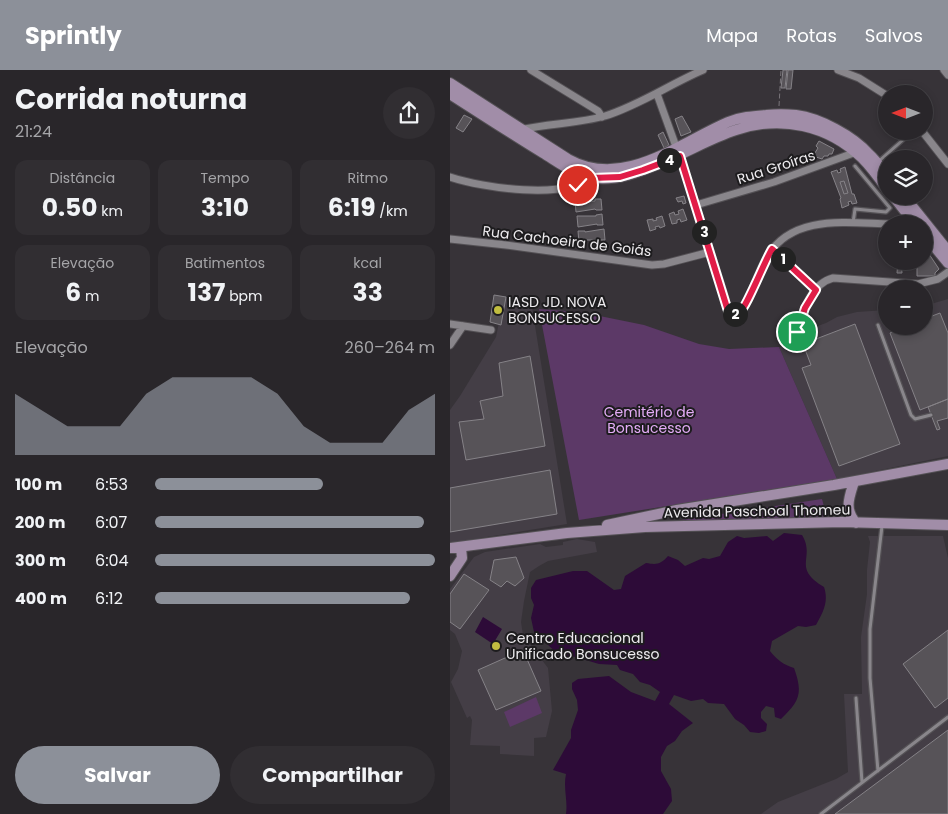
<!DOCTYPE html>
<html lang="pt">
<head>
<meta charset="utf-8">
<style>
	body { margin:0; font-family:Poppins,sans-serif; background:#312e32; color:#f1f3f6; height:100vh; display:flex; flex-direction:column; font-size:19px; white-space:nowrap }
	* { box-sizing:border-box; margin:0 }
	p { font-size:16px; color:#a5a5a8 }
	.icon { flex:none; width:28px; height:28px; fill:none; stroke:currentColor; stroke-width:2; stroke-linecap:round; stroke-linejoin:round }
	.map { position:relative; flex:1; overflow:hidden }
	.details { display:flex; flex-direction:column; background:#29262a; width:450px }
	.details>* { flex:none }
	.needle { width:32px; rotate:270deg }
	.tools { position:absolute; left:428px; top:15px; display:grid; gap:10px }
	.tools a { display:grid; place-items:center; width:55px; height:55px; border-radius:50%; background:#29262a; box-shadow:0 2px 8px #0003,0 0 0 1px #454347; font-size:25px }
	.pin { position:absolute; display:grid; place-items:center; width:42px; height:42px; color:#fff; margin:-21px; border:2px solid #fff; border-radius:50%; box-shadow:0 1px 5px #0007 }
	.km { position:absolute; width:25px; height:25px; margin:-12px; border-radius:50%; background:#222; color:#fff; font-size:14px; line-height:25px; text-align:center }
	.round { display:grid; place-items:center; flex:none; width:52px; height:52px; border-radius:26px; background:#312e32 }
	.overview { display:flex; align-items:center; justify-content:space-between; height:85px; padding:0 15px }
	h1 { font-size:28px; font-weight:700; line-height:38px }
	.figures { display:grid; grid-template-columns:repeat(3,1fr); gap:8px; height:85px; padding:5px 15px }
	.figures div { display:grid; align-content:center; border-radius:12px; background:#312e32; text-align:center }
	.figures b { font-size:25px; font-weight:700 }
	.figures small { font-size:14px; font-weight:400 }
	.figures p { font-size:14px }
	.chart { height:140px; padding:10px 15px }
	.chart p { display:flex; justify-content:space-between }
	.chart svg { width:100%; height:90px; margin-top:5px; fill:#8c9099; opacity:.7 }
	.cta { display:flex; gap:10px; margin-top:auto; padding:10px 15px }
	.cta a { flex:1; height:58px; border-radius:30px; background:#8c9099; color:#fff; font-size:20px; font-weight:700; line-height:58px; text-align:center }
	.cta a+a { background:#312e32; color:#f1f3f6 }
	ul { padding:0 15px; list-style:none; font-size:16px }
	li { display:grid; grid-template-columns:80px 60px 1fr; align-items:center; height:38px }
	li i { height:12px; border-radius:6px; background:#8c9099 }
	header { display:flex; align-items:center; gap:30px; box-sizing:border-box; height:70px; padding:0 25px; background:#8c9099; color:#fff }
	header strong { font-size:24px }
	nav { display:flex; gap:28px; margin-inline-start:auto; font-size:18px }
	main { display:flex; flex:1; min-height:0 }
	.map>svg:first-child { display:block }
	.built { fill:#443e46 }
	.green { fill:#5c3967 }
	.water { fill:#2d0b38 }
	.building { fill:#575358; stroke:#858287 }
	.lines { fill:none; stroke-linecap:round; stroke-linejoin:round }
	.lane-casing { stroke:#545155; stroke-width:5.5 }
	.street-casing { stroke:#545155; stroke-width:9 }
	.secondary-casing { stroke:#545155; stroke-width:12 }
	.path { stroke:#79757a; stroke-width:1; stroke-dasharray:5 2.5; stroke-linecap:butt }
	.lane { stroke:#89868b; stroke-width:3 }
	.street { stroke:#89868b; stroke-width:7 }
	.secondary { stroke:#a18da8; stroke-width:10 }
	.route-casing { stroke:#fff; stroke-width:10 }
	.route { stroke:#e11d48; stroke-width:6 }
	.poi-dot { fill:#c1bd40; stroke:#1d1c1e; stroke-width:2 }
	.labels { text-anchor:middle; stroke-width:4; stroke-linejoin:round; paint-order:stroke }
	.street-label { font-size:14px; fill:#edebee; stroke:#1d1c1e }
	.poi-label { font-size:14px; fill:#edebee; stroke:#1d1c1e; text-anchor:start }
	.park-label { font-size:14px; fill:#e4acf7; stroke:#1d1c1e }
</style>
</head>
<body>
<header>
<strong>Sprintly</strong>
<nav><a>Mapa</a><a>Rotas</a><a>Salvos</a></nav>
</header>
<main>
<section class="details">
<div class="overview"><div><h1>Corrida noturna</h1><p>21:24</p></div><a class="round"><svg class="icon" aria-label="share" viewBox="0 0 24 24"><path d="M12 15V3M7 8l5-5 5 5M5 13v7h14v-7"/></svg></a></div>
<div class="figures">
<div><p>Distância</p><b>0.50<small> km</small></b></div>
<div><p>Tempo</p><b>3:10</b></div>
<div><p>Ritmo</p><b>6:19<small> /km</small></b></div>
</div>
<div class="figures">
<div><p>Elevação</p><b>6<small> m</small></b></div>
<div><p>Batimentos</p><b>137<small> bpm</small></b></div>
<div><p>kcal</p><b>33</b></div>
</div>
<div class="chart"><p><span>Elevação</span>260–264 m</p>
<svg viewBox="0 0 160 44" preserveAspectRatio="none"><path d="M0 44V14L10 22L20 30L30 30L40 30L50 14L60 6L70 6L80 6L90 6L100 14L110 30L120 38L130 38L140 38L150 22L160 14V44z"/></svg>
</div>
<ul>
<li><b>100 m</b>6:53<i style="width:60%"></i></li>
<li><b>200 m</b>6:07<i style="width:96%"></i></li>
<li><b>300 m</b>6:04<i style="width:100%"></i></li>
<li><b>400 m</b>6:12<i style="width:91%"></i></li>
</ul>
<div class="cta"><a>Salvar</a><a>Compartilhar</a></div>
</section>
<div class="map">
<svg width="498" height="744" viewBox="0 0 498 744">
	<rect width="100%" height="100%" fill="#373338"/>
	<path class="built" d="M54 228 81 231 117 454 0 473V340L10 326 46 267Z
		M498 229V386L387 409 329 277 349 274 354 261 376 253 387 247 407 242 436 240V256H474V236Z
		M418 466H493L498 488V744H311L328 732 386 709 398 702 394 624H412L411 567 417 524V500L420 472Z
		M127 469 145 472 147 482 98 491 89 496 80 502 74 531 71 552 73 565 98 598 102 641 96 667 84 668V686L50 684V676L20 675 22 650 20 646 17 648 1 612 8 599 12 581 5 564 0 560V519L24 487 35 482 90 474 96 477 113 475V472Z"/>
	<path class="green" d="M89 239 130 242 194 255 249 274 279 279 329 277 387 409 129 450Z
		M372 429 377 448 238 454 231 450Z
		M86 627 92 643 60 657 54 642Z"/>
	<path class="water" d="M334 463 352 465C366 488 341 497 374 517 379 532 373 542 366 555L356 557 348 556 322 571 320 581C327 590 334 595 344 598 353 623 350 631 331 649L325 647 324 638 316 636 311 642V648L317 654 316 661 309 663 300 662 294 655 285 649 274 634 258 633 253 629 241 631 224 625 219 634 243 653 232 661 225 671 217 676 211 687V701L221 719 222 731 213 744H116C118 730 113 718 116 704L103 700 121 668V660L128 640 127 630 122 619V613L128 609 159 606 181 622 205 631 210 622 200 615 190 612 183 604 170 600 167 595 149 594 122 586H110L84 562 81 548 84 535 81 528V518L86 510 123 501H137L164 520 171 519 175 506 196 493C207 495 211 494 218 486L228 490 235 496 253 488 259 489 270 486 278 472 287 466 294 468 317 466 323 471Z
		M33 547 52 559 43 574 25 562Z"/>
	<path class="building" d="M333 0H337L335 18H331Z
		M338 0H343L341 19H336Z
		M14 45 22 49 13 62 6 58Z
		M232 46 241 62 231 66 225 49Z
		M213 62 219 75 214 78 208 65Z
		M369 71 384 79 382 84H379L378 86H374L372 89 363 86 368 78 366 76Z
		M395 97 402 124H404L407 133 402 134 401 131 398 132 399 135 392 138 390 129 391 128 381 102 387 100 388 103 391 102 390 99Z
		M394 111 398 123 394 124 390 112Z
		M234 126 236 133 233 134 232 131 228 132 226 128Z
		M145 129H151L152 140H146L145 139 126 142 125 131 132 130V132L145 131Z
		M233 139 237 150 231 152 230 149 227 150V153L222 154 219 144 224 142 225 145 229 144 228 141Z
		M152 144 153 155H147V154L128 157 127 146H146V145Z
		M212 146 215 156 210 158 209 156 205 157 206 159 200 161 197 150 203 149V151L207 150 206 148Z
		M154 159 155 170H135L136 172H129L128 161H135V162Z
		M479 184 489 199 485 203V206H467V194L470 191H474V188Z
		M448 191H451L452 203H447Z
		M44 225 56 227 51 255 40 252Z
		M490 243 498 263V329L470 340 440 263 456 256H474V249Z
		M405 254 450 374 389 396 352 298 361 295 353 274Z
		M80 286 95 376 16 390 9 352 34 349 30 331 53 326 49 293Z
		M498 329V348L487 351 490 359 487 360 478 337Z
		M100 400 107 444 0 462V418Z
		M66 487 74 508 65 516 57 511 51 517 40 510 44 490Z
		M14 504 39 520 10 559 0 552V524Z
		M498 560V628L485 638 453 594Z
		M73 580 91 621 46 640 28 600Z
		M498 660V744H385Z"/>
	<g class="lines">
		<g class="lane-casing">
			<path id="lane" d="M429 91 463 61
				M403 153 405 139 436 142 440 138 405 96
				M428 255 461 345 465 349 481 345
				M406 628 412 712
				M428 701 420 608V559L432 456
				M371 744 498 647"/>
		</g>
		<g class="street-casing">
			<path id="street" d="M81 0 148 41 152 47
				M388 0 409 8 436 25
				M494 0 498 5
				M207 24 233 96 275 228 277 238 280 243 287 244 293 239C303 223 307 204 317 187 342 144 397 153 439 154
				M70 60C98 53 127 54 155 46 190 35 220 14 253 0
				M472 61 498 94
				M0 107C33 118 115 130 143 107
				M246 135 324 112 409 81
				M448 154 460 147
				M0 169 56 175 202 195 214 194 260 182
				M0 254 41 260
				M347 262C353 243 360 214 383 208L468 214 488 209 498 202
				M0 275 13 256"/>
		</g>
		<g class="secondary-casing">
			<path id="secondary" d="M0 13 118 89C173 120 229 73 278 52 290 47 303 46 316 45 326 44 336 44 346 45 370 48 403 66 419 84 426 90 431 98 436 105
				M0 24C31 44 62 64 93 83 108 92 126 106 144 108 168 111 191 101 213 92 238 82 261 68 286 60 331 45 378 55 412 88 421 97 429 108 436 118
				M443 126 465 154
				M454 126 498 181
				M474 164 498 193
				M404 412C399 428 394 439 406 453
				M157 455 227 440 384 415 498 394
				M0 478 117 463 195 457 392 452 498 455
				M0 506 12 488 11 478"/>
		</g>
		<path class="path" d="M329 36 331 0
			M328 184 362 216"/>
		<use href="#lane" class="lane"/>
		<use href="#street" class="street"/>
		<use href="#secondary" class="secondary"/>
	</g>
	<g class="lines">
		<g class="route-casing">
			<path id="route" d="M128 115 142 108 170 107 193 100 230 86 278 241C281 244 284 245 289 243 296 239 315 190 322 179L366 220 355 238 347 262"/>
		</g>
		<use href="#route" class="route"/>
	</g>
	<g class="poi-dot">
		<circle cx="48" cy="240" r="5"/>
		<circle cx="46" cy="576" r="5"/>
	</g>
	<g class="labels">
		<g class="street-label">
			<text transform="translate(326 97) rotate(-18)" y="5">Rua Groíras</text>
			<text transform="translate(117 171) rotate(7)" y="5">Rua Cachoeira de Goiás</text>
			<text transform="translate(307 441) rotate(-1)" y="5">Avenida Paschoal Thomeu</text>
		</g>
		<g class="poi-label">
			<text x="58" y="237">IASD JD. NOVA<tspan x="58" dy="16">BONSUCESSO</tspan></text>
			<text x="56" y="573">Centro Educacional<tspan x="56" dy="16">Unificado Bonsucesso</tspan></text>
		</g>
		<g class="park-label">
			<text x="199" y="347">Cemitério de<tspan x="199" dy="16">Bonsucesso</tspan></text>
		</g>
	</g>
</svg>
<div class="tools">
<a><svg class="needle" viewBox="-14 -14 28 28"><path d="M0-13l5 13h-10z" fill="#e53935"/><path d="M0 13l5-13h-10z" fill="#a5a5a8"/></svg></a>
<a><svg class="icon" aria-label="layers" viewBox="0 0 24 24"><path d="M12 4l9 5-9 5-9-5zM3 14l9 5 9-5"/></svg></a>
<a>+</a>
<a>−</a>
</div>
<div class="pin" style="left:347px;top:262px;background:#1e9e55"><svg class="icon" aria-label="arrive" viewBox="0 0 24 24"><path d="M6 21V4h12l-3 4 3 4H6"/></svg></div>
<div class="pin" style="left:128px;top:115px;background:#d93025"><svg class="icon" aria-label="check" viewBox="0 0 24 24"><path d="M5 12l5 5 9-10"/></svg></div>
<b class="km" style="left:333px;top:189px">1</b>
<b class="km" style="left:285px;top:244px">2</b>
<b class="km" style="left:254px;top:162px">3</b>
<b class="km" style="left:219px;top:90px">4</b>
</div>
</main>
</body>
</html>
